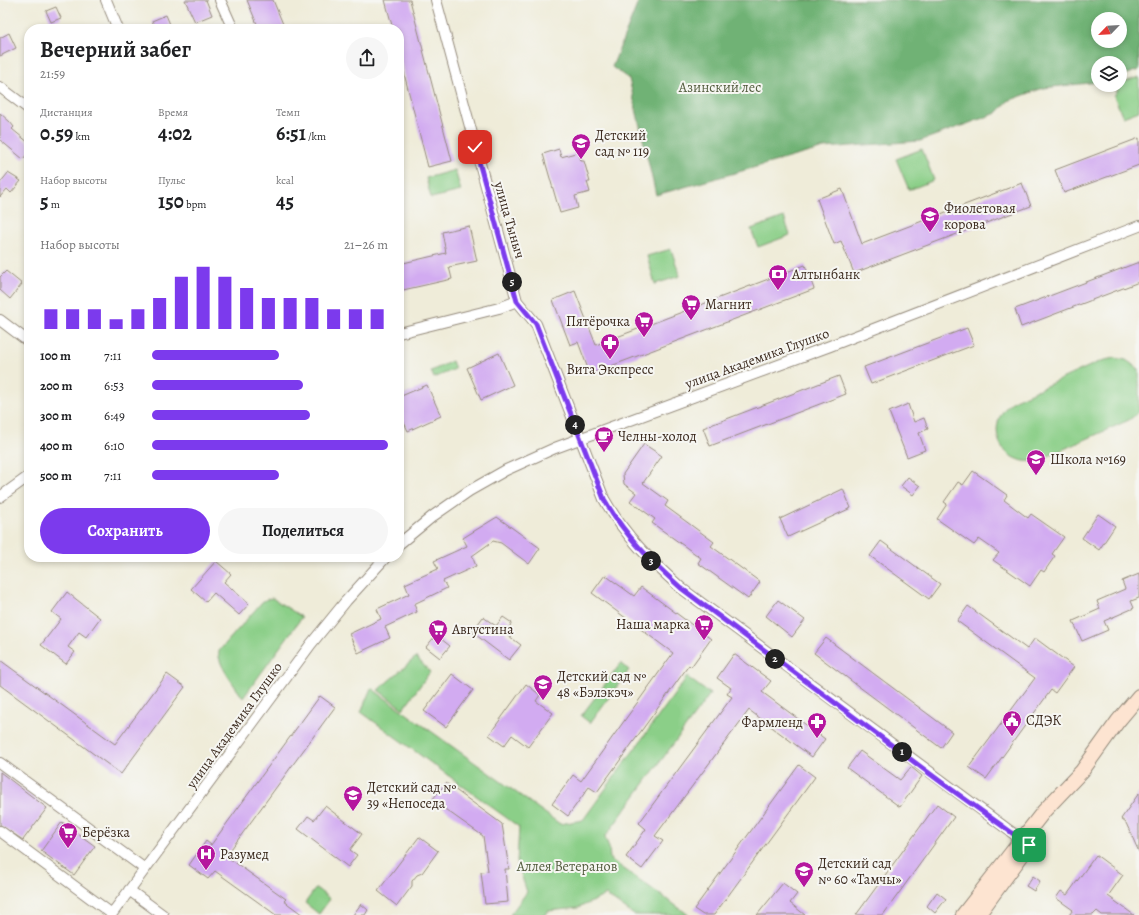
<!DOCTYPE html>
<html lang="ru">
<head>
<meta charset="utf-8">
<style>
	body { margin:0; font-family:Alegreya,serif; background:#f6f6f6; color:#202124; height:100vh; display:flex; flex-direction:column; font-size:15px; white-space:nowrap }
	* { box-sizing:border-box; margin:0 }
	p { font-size:13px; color:#757577 }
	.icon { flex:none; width:22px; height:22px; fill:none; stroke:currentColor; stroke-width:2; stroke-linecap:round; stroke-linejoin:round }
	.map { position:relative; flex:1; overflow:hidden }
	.side { position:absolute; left:24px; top:24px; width:380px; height:538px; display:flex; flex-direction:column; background:#fff; border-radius:16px; box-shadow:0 2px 6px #0003 }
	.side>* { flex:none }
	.needle { width:26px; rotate:245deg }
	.fabs { position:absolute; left:1091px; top:12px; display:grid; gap:8px }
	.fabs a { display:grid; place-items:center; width:36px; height:36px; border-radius:50%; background:#fff; box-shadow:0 2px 6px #0003; font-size:20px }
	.pin { position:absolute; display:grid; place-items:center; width:34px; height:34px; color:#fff; margin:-17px; border-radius:8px; box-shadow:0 2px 6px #0006 }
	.km { position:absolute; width:20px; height:20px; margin:-10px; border-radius:50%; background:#222; color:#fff; font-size:11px; line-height:20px; text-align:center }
	.round { display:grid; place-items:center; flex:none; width:42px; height:42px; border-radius:21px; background:#f6f6f6 }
	.headline { display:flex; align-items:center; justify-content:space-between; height:68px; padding:0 16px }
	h1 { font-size:22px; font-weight:700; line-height:30px }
	.metrics { display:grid; grid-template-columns:repeat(3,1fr); gap:6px; height:68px; padding:4px 16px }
	.metrics div { display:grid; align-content:center }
	.metrics b { font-size:20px; font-weight:700 }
	.metrics small { font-size:11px; font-weight:400 }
	.metrics p { font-size:11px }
	.chart { height:112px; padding:8px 16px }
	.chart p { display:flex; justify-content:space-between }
	.chart svg { width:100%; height:72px; margin-top:4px; stroke:#7c3aed; stroke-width:6 }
	.primary-button { display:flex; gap:8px; margin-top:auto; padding:8px 16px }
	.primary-button a { flex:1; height:46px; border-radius:24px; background:#7c3aed; color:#fff; font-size:16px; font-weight:700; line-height:46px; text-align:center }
	.primary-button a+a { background:#f6f6f6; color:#202124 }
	ul { padding:0 16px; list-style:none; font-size:13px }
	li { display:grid; grid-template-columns:64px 48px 1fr; align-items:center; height:30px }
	li i { height:10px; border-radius:5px; background:#7c3aed }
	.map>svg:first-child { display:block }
	.green { fill:#8bcf88; stroke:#637c53 }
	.forest { fill:#70b274; stroke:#566e49; fill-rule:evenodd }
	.building { fill:#d2abf1 }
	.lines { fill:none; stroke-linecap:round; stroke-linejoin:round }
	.street-casing { stroke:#958b7c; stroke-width:12 }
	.secondary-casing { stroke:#958b7c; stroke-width:16 }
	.street { stroke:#fff; stroke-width:10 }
	.secondary { stroke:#fde4d1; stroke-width:14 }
	.route-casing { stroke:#fff; stroke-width:8 }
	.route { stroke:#7c3aed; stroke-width:5 }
	.labels { text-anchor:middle; stroke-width:4; stroke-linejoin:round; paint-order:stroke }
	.park-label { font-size:14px; fill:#535c3e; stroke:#f6f6f2 }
	.poi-label { font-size:14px; fill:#3b2a1e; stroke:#f6f6f2; text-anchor:start }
	.street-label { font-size:14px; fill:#3b2a1e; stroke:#f6f6f2 }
</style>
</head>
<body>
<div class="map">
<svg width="1139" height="915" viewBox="0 0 1139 915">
	<rect width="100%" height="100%" fill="#f6f6f2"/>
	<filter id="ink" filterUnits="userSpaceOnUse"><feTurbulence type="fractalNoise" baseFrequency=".025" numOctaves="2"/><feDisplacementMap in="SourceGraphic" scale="8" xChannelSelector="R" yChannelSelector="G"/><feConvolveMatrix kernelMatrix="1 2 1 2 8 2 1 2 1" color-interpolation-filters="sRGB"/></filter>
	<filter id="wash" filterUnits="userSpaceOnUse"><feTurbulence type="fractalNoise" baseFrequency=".012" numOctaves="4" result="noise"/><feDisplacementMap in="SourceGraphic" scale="16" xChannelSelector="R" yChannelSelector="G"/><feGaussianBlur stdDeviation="0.9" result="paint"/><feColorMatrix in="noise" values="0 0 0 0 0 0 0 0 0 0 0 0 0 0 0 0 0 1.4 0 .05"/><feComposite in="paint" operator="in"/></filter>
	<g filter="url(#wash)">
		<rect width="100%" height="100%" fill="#efecd9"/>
		<path class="green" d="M1139 77V111L1123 117 1114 96 1122 83Z
			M922 149 934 180 909 190 896 159Z
			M455 170 461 191 431 198 426 178Z
			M784 217 790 235 758 247 751 229Z
			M671 249 680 276 655 284 647 256Z
			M1114 358 1126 360 1139 369V412L1129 420 1037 461C998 467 982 421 1015 400L1101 361Z
			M452 361 455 369 434 378 431 371Z
			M272 598 302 617 243 698C236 687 216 663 219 651L262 602 267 599Z
			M416 657 430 672 403 709 378 690Z
			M621 663 629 670 590 723 581 716Z
			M687 677 710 694 605 837 609 847 610 859 689 915H634L606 895 578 908 548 911 546 915H510L527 892 517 862 519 827 361 712 371 688 560 824 583 820Z
			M316 888 330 899 319 914 305 903Z"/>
		<path class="forest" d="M639 0H1139V70L1120 76V63H1098V82L1043 88 1008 101 997 113 920 141 824 148 656 195 629 79 612 67ZM1098 19H1120V41H1098Z"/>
		<g id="blocks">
			<path class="building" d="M185 0H206L212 15 195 22Z
				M247 0H273L285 29H259Z
				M385 0H410L452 161 428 167 399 54V29H393Z
				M56 7 61 18 51 22 46 11Z
				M166 15 172 29H156L152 21Z
				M9 33 16 48 0 56V38Z
				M0 113 10 122 14 127 12 129 29 143V152L23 159 0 140Z
				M1139 138V165L1064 193 1055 170Z
				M559 149 561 157 579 152 581 161H584L590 182H587L590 192 575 196 578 208 560 213 543 154Z
				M8 173 21 181 11 193 7 189 0 197V183Z
				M1022 183 1031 206 854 273 841 241 834 244 817 199 842 189 862 244Z
				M469 226 477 261 449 267 452 279 403 290 399 264 446 253 442 232Z
				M1139 262V282L1021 327 1015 309Z
				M805 265 814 289 590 374 578 342 570 345 553 300 575 291 596 345Z
				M6 271 22 284 10 299 0 290V277Z
				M967 328 974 345 871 384 864 367Z
				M499 353 513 385 481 400 467 368Z
				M839 376 846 394 710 446 703 428Z
				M427 385 441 416 408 431 399 412V397Z
				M908 404 914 422 924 418 928 429 919 433 925 450 907 457 889 412Z
				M644 444 662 456 643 483 668 501 665 506 714 542 711 546 760 582 748 599 698 563 701 558 652 523 655 519 630 501 636 493 624 484 623 474Z
				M973 471 1007 495 1004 500 1028 518 1031 514 1064 537 1052 554 1055 556 1044 572 1041 570 1030 586 993 560 999 553 979 539 974 545 937 519 947 504 944 502 958 482 963 485Z
				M908 477 920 486 913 495 901 486Z
				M843 489 851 508 788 537 780 519Z
				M1098 514 1115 526 1099 550 1082 538Z
				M497 517 540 548 529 564 501 543 493 541 472 556 476 566 443 581 447 588 414 604 417 612 385 627 390 638 358 653 349 634 381 619 377 609 409 594 405 584 438 569 434 561 467 546 463 538Z
				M881 541 940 584 929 599 870 556Z
				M216 561 231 574 224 582 249 604 239 615 214 593 206 602 191 589Z
				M1139 574V598L1131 601 1134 608 1104 621 1108 630 1082 641 1073 621 1100 609 1097 601 1125 589 1122 581Z
				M605 575 634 596 641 587 711 639 691 667 689 665 597 792 589 787 568 816 552 804 573 775 581 781 673 653 592 593Z
				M67 592 100 618 86 637 79 632 68 647 75 652 66 664 41 645 61 619 52 612Z
				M778 600 805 620 792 637 766 616Z
				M968 606 1027 649 1035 638 1074 667 1055 693 1051 690 986 779 969 767 1035 678 957 621Z
				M483 617 496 626 503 617 512 623 505 633 521 645 509 660 472 632Z
				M436 635 450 646 440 658 426 647Z
				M826 638 952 732 941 748 814 653Z
				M734 654 771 681 762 692 825 739 812 757 749 710 655 836 663 841 642 869 626 857 646 829 639 823 732 697 727 694 731 688 717 678Z
				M0 660 115 744 167 674 185 687 121 774 0 685Z
				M452 674 473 690 446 727 424 711Z
				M526 684 540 695 536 701 553 713 528 747 512 735 504 746 489 735Z
				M320 696 335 707 226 856 286 899 284 901 303 915H276L215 871 208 879 189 865 206 841 211 845Z
				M860 751 900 780 911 767 922 776 900 807 847 768Z
				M799 765 815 777 714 915H703L694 909Z
				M0 772 47 808 23 840 0 825Z
				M446 783 502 824 509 869H505L508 902 485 904 481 872 488 871 483 836 432 800Z
				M1139 793V852L1126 823 1121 819Z
				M937 804 954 817 883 915H856Z
				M325 806 362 834 350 850 357 855 348 867 298 829 308 816 314 820Z
				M62 822 95 846 74 875 41 851Z
				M419 837 438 851 422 873 417 875 412 881V886L397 906 378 891Z
				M1096 855 1123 875 1108 896 1134 915H1102L1097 911 1093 915H1069L1073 910 1056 898 1061 891 1067 895Z
				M1033 876 1040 881 1034 891 1026 886Z
				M783 883 797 894 790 903 805 915H757Z
				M937 892 946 899 935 913 927 906Z
				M361 904 368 910 365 915H353Z"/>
		</g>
	</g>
	<g filter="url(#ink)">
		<use href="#blocks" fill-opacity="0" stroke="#958b7c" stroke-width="1"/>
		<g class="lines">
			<g class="street-casing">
				<path id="street" d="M106 0 118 29
					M220 0 233 29
					M436 0 517 301 536 324 604 499C625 536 650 560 681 588L1022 840
					M0 87 29 109
					M0 320 29 342
					M399 333 499 308 517 301
					M0 497 29 476
					M399 544 433 516 469 491 506 470 555 448 830 346 1139 226
					M0 763 145 869
					M0 831 112 914
					M129 890 163 915
					M111 915 311 644 346 601 386 557"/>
			</g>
			<g class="secondary-casing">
				<path id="secondary" d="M963 915 1044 811 1082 771 1118 721 1139 696
					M978 915 1027 848"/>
			</g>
			<use href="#street" class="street"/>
			<use href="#secondary" class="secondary"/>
		</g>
	</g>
	<g class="lines" filter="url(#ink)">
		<g class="route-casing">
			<path id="route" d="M475 147 517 301 536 324 604 499C625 536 650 560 681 588L941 782 1029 845"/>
		</g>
		<use href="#route" class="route"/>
	</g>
	<defs>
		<g id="school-pin" transform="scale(1)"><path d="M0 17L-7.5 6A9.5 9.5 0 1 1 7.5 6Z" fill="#b5179e" stroke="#f6f6f2"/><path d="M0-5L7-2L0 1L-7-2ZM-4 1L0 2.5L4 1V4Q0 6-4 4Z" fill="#fff"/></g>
		<g id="bank-pin" transform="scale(1)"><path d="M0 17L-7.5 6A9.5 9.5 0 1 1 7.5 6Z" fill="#b5179e" stroke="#f6f6f2"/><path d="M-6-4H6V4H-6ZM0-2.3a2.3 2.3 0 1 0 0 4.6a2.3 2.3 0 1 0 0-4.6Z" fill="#fff"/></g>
		<g id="supermarket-pin" transform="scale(1)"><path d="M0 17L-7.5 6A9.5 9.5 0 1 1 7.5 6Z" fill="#b5179e" stroke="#f6f6f2"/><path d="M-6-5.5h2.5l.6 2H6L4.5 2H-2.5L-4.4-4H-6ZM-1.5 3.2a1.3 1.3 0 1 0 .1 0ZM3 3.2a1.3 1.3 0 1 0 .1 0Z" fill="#fff"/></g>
		<g id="pharmacy-pin" transform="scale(1)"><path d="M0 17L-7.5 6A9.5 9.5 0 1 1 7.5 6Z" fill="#b5179e" stroke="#f6f6f2"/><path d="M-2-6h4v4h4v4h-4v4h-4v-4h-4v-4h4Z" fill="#fff"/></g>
		<g id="cafe-pin" transform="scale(1)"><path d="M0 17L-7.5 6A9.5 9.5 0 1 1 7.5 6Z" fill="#b5179e" stroke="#f6f6f2"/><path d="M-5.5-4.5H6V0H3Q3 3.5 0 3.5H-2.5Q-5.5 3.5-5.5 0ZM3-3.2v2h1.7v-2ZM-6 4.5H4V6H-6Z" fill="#fff"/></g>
		<g id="civic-pin" transform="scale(1)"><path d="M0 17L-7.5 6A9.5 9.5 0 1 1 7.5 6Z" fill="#b5179e" stroke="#f6f6f2"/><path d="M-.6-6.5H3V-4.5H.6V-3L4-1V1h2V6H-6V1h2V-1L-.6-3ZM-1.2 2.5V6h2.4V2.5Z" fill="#fff"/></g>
		<g id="hospital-pin" transform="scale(1)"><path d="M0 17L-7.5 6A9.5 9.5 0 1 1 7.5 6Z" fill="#b5179e" stroke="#f6f6f2"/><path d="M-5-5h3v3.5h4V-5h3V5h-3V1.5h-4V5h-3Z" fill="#fff"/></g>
	</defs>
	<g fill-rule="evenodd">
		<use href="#school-pin" x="581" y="143"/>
		<use href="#school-pin" x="930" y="216"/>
		<use href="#bank-pin" x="778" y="274"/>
		<use href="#supermarket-pin" x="691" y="304"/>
		<use href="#supermarket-pin" x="644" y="321"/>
		<use href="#pharmacy-pin" x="610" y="343"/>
		<use href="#cafe-pin" x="604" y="436"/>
		<use href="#school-pin" x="1036" y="459"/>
		<use href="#supermarket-pin" x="704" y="624"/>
		<use href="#supermarket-pin" x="438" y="629"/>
		<use href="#school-pin" x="543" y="684"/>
		<use href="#civic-pin" x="1012" y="720"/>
		<use href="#pharmacy-pin" x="817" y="722"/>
		<use href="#school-pin" x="353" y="795"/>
		<use href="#supermarket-pin" x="68" y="832"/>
		<use href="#hospital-pin" x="206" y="854"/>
		<use href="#school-pin" x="804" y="871"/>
	</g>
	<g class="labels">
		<g class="park-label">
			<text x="720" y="92">Азинский лес</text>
			<text x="567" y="871">Аллея Ветеранов</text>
		</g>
		<g class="poi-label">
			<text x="595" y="140">Детский<tspan x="595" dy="16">сад № 119</tspan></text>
			<text x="944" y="213">Фиолетовая<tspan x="944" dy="16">корова</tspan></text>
			<text x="792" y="279">Алтынбанк</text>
			<text x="705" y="309">Магнит</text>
			<text x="630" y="326" text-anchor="end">Пятёрочка</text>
			<text x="610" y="374" text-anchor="middle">Вита Экспресс</text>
			<text x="618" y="441">Челны-холод</text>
			<text x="1050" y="464">Школа №169</text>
			<text x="690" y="629" text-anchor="end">Наша марка</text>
			<text x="452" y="634">Августина</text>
			<text x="557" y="681">Детский сад №<tspan x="557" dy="16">48 «Бэлэкэч»</tspan></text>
			<text x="1026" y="725">СДЭК</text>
			<text x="803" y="727" text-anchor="end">Фармленд</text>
			<text x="367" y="792">Детский сад №<tspan x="367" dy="16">39 «Непоседа</tspan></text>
			<text x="82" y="837">Берёзка</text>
			<text x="220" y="859">Разумед</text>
			<text x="818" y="868">Детский сад<tspan x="818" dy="16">№ 60 «Тамчы»</tspan></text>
		</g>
		<g class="street-label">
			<text transform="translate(510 220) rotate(74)" y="5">улица Тыныч</text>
			<text transform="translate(757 358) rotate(-20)" y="5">улица Академика Глушко</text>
			<text transform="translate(234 725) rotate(-54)" y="5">улица Академика Глушко</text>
		</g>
	</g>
</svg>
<div class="fabs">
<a><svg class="needle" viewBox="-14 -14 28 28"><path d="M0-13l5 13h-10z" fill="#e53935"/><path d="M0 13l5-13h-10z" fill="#757577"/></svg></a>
<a><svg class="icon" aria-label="layers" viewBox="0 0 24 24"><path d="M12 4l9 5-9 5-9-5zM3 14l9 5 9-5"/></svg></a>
</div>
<div class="pin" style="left:1029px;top:845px;background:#1e9e55"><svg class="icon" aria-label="arrive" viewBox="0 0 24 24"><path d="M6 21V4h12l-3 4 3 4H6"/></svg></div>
<div class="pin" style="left:475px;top:147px;background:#d93025"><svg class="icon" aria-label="check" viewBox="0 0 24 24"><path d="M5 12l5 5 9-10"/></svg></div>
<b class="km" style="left:902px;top:752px">1</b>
<b class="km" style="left:775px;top:659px">2</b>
<b class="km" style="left:651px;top:561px">3</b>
<b class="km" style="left:575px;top:425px">4</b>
<b class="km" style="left:512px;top:282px">5</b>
<section class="side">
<div class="headline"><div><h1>Вечерний забег</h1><p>21:59</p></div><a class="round"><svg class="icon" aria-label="share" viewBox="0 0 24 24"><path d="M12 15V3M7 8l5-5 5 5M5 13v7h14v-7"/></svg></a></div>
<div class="metrics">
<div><p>Дистанция</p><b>0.59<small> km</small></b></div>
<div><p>Время</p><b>4:02</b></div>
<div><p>Темп</p><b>6:51<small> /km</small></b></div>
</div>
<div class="metrics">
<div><p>Набор высоты</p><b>5<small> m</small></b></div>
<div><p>Пульс</p><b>150<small> bpm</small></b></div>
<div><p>kcal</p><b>45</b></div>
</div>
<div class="chart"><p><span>Набор высоты</span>21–26 m</p>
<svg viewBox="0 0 160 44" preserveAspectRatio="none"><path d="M5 44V32M15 44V32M25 44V32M35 44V38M45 44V32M55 44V25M65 44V12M75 44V6M85 44V12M95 44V19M105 44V25M115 44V25M125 44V25M135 44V32M145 44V32M155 44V32"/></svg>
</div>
<ul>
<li><b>100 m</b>7:11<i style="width:54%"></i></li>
<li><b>200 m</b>6:53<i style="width:64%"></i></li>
<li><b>300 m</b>6:49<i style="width:67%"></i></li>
<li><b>400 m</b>6:10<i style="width:100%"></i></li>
<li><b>500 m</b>7:11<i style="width:54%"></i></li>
</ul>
<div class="primary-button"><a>Сохранить</a><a>Поделиться</a></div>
</section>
</div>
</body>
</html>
